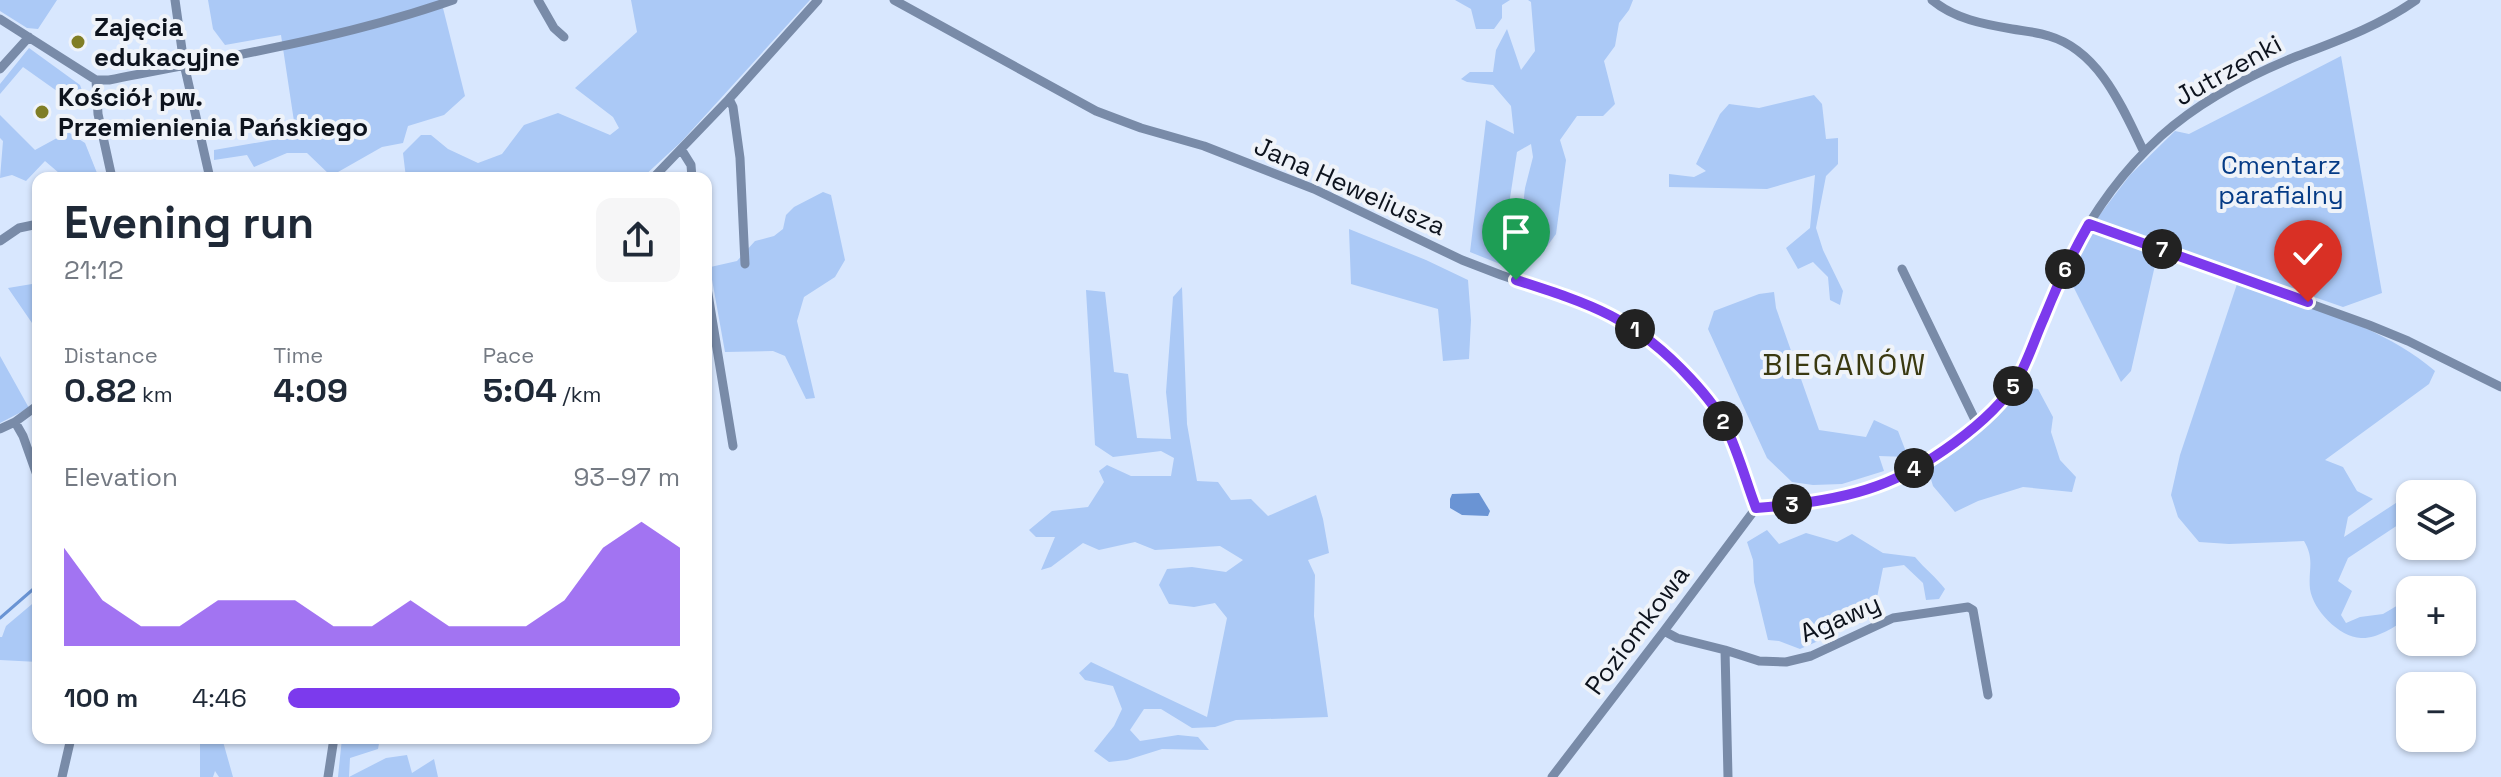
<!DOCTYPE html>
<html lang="en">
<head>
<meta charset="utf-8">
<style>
	body { margin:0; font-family:"Space Grotesk",sans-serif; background:#f6f6f7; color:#1f2937; height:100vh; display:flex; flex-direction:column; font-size:30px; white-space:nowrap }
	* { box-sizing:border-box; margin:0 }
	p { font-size:26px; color:#747a83 }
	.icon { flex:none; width:44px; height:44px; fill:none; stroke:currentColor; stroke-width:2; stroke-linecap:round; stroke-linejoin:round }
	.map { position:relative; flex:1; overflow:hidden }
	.drawer { position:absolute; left:32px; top:172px; width:680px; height:572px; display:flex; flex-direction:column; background:#fff; border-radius:16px; box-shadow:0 2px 6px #0004 }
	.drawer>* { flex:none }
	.buttons { position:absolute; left:2396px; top:480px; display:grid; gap:16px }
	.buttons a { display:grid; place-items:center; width:80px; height:80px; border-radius:16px; background:#fff; box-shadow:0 2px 6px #0004; font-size:40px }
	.pin { position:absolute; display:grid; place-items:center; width:68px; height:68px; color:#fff; margin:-82px -34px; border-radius:50% 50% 50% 0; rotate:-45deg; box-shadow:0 0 8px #0007 }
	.pin .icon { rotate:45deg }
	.km { position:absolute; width:40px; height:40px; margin:-20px; border-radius:50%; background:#222; color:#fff; font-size:22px; line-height:40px; text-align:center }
	.round { display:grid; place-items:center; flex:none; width:84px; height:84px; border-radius:16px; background:#f6f6f7 }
	.overview { display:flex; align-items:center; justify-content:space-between; height:136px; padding:0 32px }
	h1 { font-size:44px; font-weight:600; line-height:60px }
	.figures { display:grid; grid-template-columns:repeat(3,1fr); gap:12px; height:136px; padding:8px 32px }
	.figures div { display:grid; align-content:center }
	.figures b { font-size:34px; font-weight:600 }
	.figures small { font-size:22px; font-weight:400 }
	.figures p { font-size:22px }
	.chart { height:224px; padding:16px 32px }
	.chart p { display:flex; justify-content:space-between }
	.chart svg { width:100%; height:144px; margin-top:8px; fill:#7c3aed; opacity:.7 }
	ul { padding:0 32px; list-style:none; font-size:26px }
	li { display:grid; grid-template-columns:128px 96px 1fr; align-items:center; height:60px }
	li i { height:20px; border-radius:10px; background:#7c3aed }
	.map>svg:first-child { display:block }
	.green { fill:#abc9f6 }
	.water { fill:#6a94d4 }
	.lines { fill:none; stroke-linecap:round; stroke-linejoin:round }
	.stream { stroke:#6a94d4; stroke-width:3 }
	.minor { stroke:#798ba8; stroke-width:9 }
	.route-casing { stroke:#fff; stroke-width:16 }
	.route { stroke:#7c3aed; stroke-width:10 }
	.poi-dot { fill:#807e25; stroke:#eff3f9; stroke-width:3 }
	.labels { text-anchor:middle; stroke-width:8; stroke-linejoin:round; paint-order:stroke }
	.poi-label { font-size:26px; font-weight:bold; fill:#0d131d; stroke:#eff3f9; text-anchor:start }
	.street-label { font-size:26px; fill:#0d131d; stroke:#eff3f9 }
	.park-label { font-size:26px; fill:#053b86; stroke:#eff3f9 }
	.quarter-label { font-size:30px; letter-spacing:2px; fill:#3a3910; stroke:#eff3f9 }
</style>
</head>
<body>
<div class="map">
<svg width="2501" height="777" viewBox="0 0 2501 777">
	<rect width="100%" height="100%" fill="#d8e7fe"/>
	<path class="green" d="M0 0H57L38 29 27 28 0 11Z
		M208 0H441L465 96 444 115 408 126 403 143 382 147 331 176 307 153H287L254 167 247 155 214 160V150L278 139 295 128 281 35 225 45 213 29Z
		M631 0H810L681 142 642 178H406L403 153 421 135H431L448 149 478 163 502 154 524 125 558 113 610 135 619 128 613 117 575 88 637 32Z
		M1455 0H1510L1502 5V18L1494 29H1476L1471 9Z
		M1528 0H1633L1629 10 1619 23 1615 46 1604 61 1615 104 1603 116H1577L1560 140 1566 160 1556 234 1543 252 1517 258 1525 188 1533 157 1531 144 1517 152 1500 264 1470 252 1486 120 1514 134 1511 106 1493 85 1467 82 1461 79 1470 72H1493L1496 50 1507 29 1521 70 1535 51 1531 2Z
		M29 48 80 85 84 96 71 101 23 67 0 94V84Z
		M2341 56 2382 293 2343 307 2098 222V217L2130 175 2175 131 2189 134Z
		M1814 95 1822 104 1826 139 1838 138V164L1826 176 1816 228 1823 250 1843 291 1840 305 1830 300 1828 277 1813 262 1798 269 1786 248 1810 228 1815 175 1767 189 1669 187V174L1694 177 1706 171 1696 164 1720 114 1729 104 1759 108Z
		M0 115 35 150 68 132 85 143 99 178H55L59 173 45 161 26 181 12 175 0 178 3 141 0 138Z
		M823 192 831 195 845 260 835 277 804 297 797 321 815 398 806 399 785 356 773 351 725 352 711 274 706 275V268L737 261 755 241 774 236 783 229 786 215 794 207Z
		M1349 229 1426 260 1468 280 1471 320 1469 359 1443 361 1438 309 1351 284Z
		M2090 231H2097L2158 252 2131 371 2121 382 2074 288 2067 284 2066 278Z
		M2241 282C2306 306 2381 325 2435 371L2429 384 2325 460 2343 467 2357 491 2373 499 2348 517 2344 537 2402 499 2410 505V517L2348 558 2338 581 2352 591 2341 615 2346 623 2360 617 2383 614 2405 601 2410 603V620L2406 619C2395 627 2376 639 2361 638 2339 637 2313 610 2310 589 2308 569 2315 560 2304 541L2229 544 2199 542 2178 517 2171 495 2180 455 2237 284Z
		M38 283V320L32 323 8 288Z
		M1182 287 1187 424 1197 481 1218 482 1231 500 1251 499 1268 516 1316 495 1323 519 1329 553 1308 560 1315 575 1314 616 1328 717 1236 720 1215 727 1192 728 1161 709H1144L1130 730 1140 741 1178 735 1198 737 1209 750 1162 749 1127 760 1109 762 1094 751 1114 726 1122 709 1113 686 1085 680 1079 673 1091 662 1207 717 1227 618 1215 603 1194 607 1169 604 1159 585 1167 569 1192 567 1226 572 1243 560 1220 546 1155 550 1135 542 1099 550 1083 543 1051 567 1041 570 1055 537H1036L1029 530 1052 511 1088 507 1104 482 1099 471 1107 465 1131 476H1171L1174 458 1161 451 1113 457 1095 445 1086 290 1105 292 1114 372 1128 374 1137 438 1171 439 1166 392 1173 297Z
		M1774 292 1776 308 1819 430 1866 437 1874 420 1898 431 1908 457 1879 456 1884 471 1842 484 1813 485 1792 482 1767 458 1708 329 1714 311 1759 294Z
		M0 356 29 408 0 423Z
		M2022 387 2038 389 2053 417 2051 432 2060 460 2076 477 2072 492 2023 487 1978 501 1955 512 1933 486 1927 466 1980 432Z
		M1767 530 1779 544 1806 533 1837 542 1852 534 1883 553 1915 557C1925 569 1936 577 1945 589L1939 599 1926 600 1923 583 1904 565 1883 568 1873 617 1800 649 1779 641 1768 640 1754 582 1753 560 1747 542Z
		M38 599V662L0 660V637H2L6 626Z
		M200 738H222L233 777H219L215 771 213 777H200Z
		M342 738H380L378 749 350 758 349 777 386 758 407 755 412 773 434 759 438 777H338Z"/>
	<path class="water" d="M1479 493 1490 511 1488 516 1462 515 1450 508V499L1452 494Z"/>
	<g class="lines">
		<path class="stream" d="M0 618 38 585"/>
		<path class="minor" d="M175 0 184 64 209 174
			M538 0 554 28 564 37
			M894 0 1096 111 1141 128 1204 146 1314 189 1462 260 1501 275 1590 305 1622 320 1666 352 1700 389 1726 425 1756 508
			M1932 0C1955 19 1983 24 2012 29 2024 31 2037 32 2049 36 2100 51 2123 109 2144 152
			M0 19 96 80
			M0 69 29 37
			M96 80H109C224 57 342 39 453 0
			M96 80 98 114 112 178
			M729 99 733 107 740 158 745 264
			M681 149 691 165 692 178
			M653 178 729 99 818 0
			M2089 224 2369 325 2408 341 2501 387
			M0 241 19 228 38 224
			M1902 269 1977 424
			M706 282 733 446
			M15 422 23 436 38 478
			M0 429 15 422 38 405
			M1756 508C1796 505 1837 499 1875 487 1919 472 1994 420 2018 379 2034 349 2045 315 2058 284 2082 228 2116 177 2161 136 2199 102 2244 78 2290 59 2334 42 2378 27 2416 0
			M1664 631 1677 638 1725 650 1728 777
			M1725 650 1759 661 1786 662 1811 656 1893 618 1968 607 1973 610 1988 695
			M62 777 71 738
			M328 777 334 738
			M1552 777 1664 631 1756 508"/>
	</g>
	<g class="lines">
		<g class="route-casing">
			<path id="route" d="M1516 280C1591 304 1635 318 1690 378 1703 392 1718 409 1726 427 1738 452 1746 481 1756 508 1796 505 1839 500 1877 486 1922 470 1992 422 2017 380 2028 361 2035 338 2044 318 2057 285 2072 254 2089 224L2308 302"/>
		</g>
		<use href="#route" class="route"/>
	</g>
	<g class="poi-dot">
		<circle cx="78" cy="42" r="8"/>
		<circle cx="42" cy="112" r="8"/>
	</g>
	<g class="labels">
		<g class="poi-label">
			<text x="94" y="36">Zajęcia<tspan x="94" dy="30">edukacyjne</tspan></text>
			<text x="58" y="106">Kościół pw.<tspan x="58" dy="30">Przemienienia Pańskiego</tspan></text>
		</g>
		<g class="street-label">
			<text transform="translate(2228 70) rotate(-29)" y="9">Jutrzenki</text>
			<text transform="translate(1350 186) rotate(24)" y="9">Jana Heweliusza</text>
			<text transform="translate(1840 618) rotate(-23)" y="9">Agawy</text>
			<text transform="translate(1637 630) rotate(-53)" y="9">Poziomkowa</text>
		</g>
		<g class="park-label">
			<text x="2281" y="174">Cmentarz<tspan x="2281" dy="30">parafialny</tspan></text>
		</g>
		<g class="quarter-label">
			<text x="1845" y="375">BIEGANÓW</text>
		</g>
	</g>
</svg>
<div class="buttons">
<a><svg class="icon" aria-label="layers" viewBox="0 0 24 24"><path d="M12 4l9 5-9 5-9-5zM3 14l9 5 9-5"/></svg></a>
<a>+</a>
<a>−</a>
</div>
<div class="pin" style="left:1516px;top:280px;background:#1e9e55"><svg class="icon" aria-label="arrive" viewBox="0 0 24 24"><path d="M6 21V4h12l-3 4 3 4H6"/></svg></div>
<div class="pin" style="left:2308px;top:302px;background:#d93025"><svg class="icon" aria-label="check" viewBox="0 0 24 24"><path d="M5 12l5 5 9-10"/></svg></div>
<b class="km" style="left:1635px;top:329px">1</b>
<b class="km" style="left:1723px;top:421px">2</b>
<b class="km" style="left:1792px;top:504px">3</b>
<b class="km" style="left:1914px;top:468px">4</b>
<b class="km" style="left:2013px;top:386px">5</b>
<b class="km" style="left:2065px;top:269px">6</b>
<b class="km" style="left:2162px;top:249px">7</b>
<section class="drawer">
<div class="overview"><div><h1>Evening run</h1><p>21:12</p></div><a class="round"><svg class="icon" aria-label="share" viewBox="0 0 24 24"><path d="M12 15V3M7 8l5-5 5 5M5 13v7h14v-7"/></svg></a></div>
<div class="figures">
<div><p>Distance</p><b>0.82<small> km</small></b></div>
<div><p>Time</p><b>4:09</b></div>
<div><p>Pace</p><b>5:04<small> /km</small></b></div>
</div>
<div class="chart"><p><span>Elevation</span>93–97 m</p>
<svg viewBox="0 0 160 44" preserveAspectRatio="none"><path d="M0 44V14L10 30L20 38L30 38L40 30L50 30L60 30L70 38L80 38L90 30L100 38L110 38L120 38L130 30L140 14L150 6L160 14V44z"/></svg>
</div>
<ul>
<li><b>100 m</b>4:46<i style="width:100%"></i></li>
</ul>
</section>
</div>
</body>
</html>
